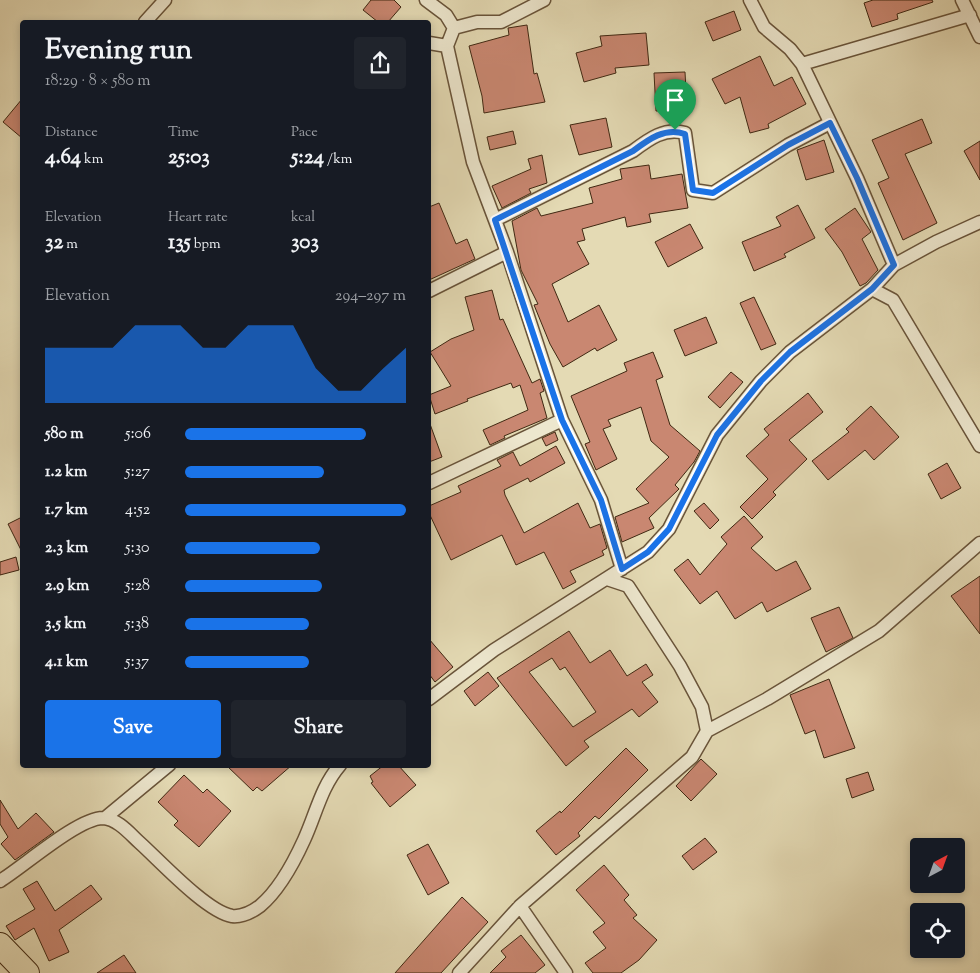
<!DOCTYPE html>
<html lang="en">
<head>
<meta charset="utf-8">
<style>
	body { margin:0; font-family:"Sorts Mill Goudy",serif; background:#20242c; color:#f1f3f6; height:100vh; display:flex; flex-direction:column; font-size:19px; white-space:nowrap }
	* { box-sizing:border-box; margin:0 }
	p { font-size:16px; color:#9ea1a6 }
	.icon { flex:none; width:28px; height:28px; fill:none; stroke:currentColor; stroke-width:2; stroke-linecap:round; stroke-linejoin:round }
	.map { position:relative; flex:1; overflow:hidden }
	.panel { position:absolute; left:20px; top:20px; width:411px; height:748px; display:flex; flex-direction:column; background:#171b24; border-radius:5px; box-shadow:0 2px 8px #0003 }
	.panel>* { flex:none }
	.needle { width:32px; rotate:41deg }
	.tools { position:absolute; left:910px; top:838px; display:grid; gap:10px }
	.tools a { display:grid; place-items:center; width:55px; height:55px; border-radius:5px; background:#171b24; box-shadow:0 2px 8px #0003; font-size:25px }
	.pin { position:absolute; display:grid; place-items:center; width:42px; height:42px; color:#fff; margin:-51px -21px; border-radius:50% 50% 50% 0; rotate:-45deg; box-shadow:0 0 5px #0007 }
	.pin .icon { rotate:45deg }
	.round { display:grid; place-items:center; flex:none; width:52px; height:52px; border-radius:5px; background:#20242c }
	.head { display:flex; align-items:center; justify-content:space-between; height:85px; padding:0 25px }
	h1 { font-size:28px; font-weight:800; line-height:38px }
	.figures { display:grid; grid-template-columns:repeat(3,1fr); gap:8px; height:85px; padding:5px 25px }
	.figures div { display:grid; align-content:center }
	.figures b { font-size:21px; font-weight:800 }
	.figures small { font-size:14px; font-weight:400 }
	.figures p { font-size:14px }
	.chart { height:140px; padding:10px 25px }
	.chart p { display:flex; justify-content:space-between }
	.chart svg { width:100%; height:90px; margin-top:5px; fill:#1a73e8; opacity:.7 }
	.primary-button { display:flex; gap:10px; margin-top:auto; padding:10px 25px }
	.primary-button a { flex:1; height:58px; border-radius:5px; background:#1a73e8; color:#fff; font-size:20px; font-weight:800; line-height:58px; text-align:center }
	.primary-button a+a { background:#20242c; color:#f1f3f6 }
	ul { padding:0 25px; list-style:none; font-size:16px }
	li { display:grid; grid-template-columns:80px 60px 1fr; align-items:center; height:38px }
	li i { height:12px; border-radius:6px; background:#1a73e8 }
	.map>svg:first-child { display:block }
	.building { fill:#c98771; stroke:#402812; fill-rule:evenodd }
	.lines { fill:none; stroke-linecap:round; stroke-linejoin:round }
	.street-casing { stroke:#69543a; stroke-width:15 }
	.highway-casing { stroke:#402812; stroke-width:26 }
	.street { stroke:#ede7ce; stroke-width:12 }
	.highway { stroke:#e4dab4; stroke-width:24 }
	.route-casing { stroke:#fff; stroke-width:10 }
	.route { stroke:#1a73e8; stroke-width:6 }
</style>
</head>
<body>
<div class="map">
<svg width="980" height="973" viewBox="0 0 980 973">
	<rect width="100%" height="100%" fill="#e4dab4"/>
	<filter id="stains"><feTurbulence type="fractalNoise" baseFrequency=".004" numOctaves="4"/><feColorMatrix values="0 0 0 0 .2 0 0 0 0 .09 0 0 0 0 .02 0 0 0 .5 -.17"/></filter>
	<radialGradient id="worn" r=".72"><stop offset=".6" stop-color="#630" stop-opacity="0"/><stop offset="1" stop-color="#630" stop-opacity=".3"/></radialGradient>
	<path class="building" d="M371 0H394L401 7 388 22H378L363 10Z
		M873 0H932L933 2 897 14 898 19 872 27 864 3Z
		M734 11 741 30 713 41 705 22Z
		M527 25 534 74 537 73 545 102 484 113 482 96 469 46 509 35 508 28Z
		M646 33 649 65 615 68 616 73 584 82 576 53 602 46 600 36Z
		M760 56 774 86 792 77 806 104 768 124 769 128 750 133 740 97 725 104 712 79Z
		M685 72 687 110 656 111 654 73Z
		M22 99V138L3 122Z
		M606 118 612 147 579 155 570 125Z
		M922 119 932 143 905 154 937 223 903 240 878 183 889 178 872 140Z
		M513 131 516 144 490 150 487 137Z
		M824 140 834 172 806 180 797 150Z
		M980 141V180L964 151Z
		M542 155 547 183 529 189 531 193 502 208 492 186 531 169 528 159Z
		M649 165 651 179 682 174 688 208 649 214 651 222 627 227 625 217 582 229 585 240 577 242 589 264 552 284 568 322 599 305 617 340 597 351 595 348 563 367 550 344 534 305 538 304 521 270 512 221 537 208 541 216 593 203 589 188 622 179 620 169Z
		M439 203 456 244 467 239 475 259 429 280V207Z
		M798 205 815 238 784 254 786 257 754 271 742 242 781 226 776 217Z
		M855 208 871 232 862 239 878 270 866 283 860 286 842 252 825 229Z
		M690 224 703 248 668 267 655 242Z
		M492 290 500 320 503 319 532 383 540 379 544 391 540 393 547 418 504 436 505 438 490 445 483 430 528 410 520 385 513 388 511 383 467 399 468 401 435 414 429 395 451 386 430 352 451 339 474 330 465 297Z
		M754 297 776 344 761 350 740 303Z
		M706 317 717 343 685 356 674 330Z
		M653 352 663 377 656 380 670 425 700 451 694 462 675 485 679 489 649 518 654 528 622 542 615 517 649 503 636 489 669 457 651 441 641 407 608 420 611 426 603 429 617 459 596 470 585 444 590 442 571 396 627 371 624 363Z
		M731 372 743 382 720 408 708 397Z
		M808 393 823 412 789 440 807 459 773 492 776 495 752 519 740 507 768 479 746 456 769 435 764 429Z
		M871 406 899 437 874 460 865 450 828 480 812 461 849 432 846 429Z
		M430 424 442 457 429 462V425Z
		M555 432 558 440 546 446 542 438Z
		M556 446 565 463 530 482 528 478 504 490 505 495 524 533 578 503 590 528 600 524 607 548 602 551 604 555 570 571 576 582 563 589 544 552 516 565 502 535 451 560 429 513V506L461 492 458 486 501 466 497 460 513 452 520 466Z
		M947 463 961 488 941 499 928 474Z
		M704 503 719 520 710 529 694 511Z
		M744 516 763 537 751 548 776 571 796 561 811 589 767 612 762 602 735 619 717 591 700 604 674 570 688 559 700 575 727 544 721 537Z
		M22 517V552L8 524Z
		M16 557 19 570 0 575V562Z
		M980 576V634L951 596Z
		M839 607 853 638 826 652 811 618Z
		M569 631 590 663 610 650 627 676 646 664 653 675 642 682 658 702 639 717 632 709 584 741 589 747 566 766 497 678ZM552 658 560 670 565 667 596 712 573 727 529 672Z
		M429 639 453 667 435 682 429 674Z
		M488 672 499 686 475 706 464 691Z
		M829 679 855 748 824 758 815 730 805 734 790 695Z
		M626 748 648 770 599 819 595 816 578 833 580 836 556 855 536 831 560 811 561 813Z
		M701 759 717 774 691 801 676 786Z
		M226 765H292L262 791 257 787 253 791Z
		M384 765H398L416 785 390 807 371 783 373 782 370 776Z
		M868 772 874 790 852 798 846 779Z
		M184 775 203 793 207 789 231 811 199 847 174 825 178 821 158 802Z
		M0 800 18 829 36 813 54 832 15 860 1 844 8 837 0 824Z
		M705 838 717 852 693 870 682 856Z
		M428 844 449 883 428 895 407 855Z
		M604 865 629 895 624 900 637 915 633 918 657 940 639 960 621 973H593L585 963 606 948 593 932 605 923 576 890Z
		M37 881 55 911 91 885 102 899 59 930 69 952 49 961 34 928 15 940 6 926 35 909 23 889Z
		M462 897 488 922 441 973H395Z
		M521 935 545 965 535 973H490L506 957 501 951Z
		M124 955 136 973H97Z"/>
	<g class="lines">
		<g class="street-casing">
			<path id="street" d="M426 0 446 15 454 28 447 46 473 162 507 252 562 420 601 500 622 569
				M750 0 764 27 790 49 802 64 857 178 894 265
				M962 0 980 37
				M145 22 165 0
				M454 28 477 22H501L544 0
				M429 43 447 46
				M802 64 970 15
				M495 220 633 151C649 139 665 127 685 133L693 190 713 193 788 145 830 123
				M872 289 893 300 980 446
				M429 291 507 252
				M429 483 562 420
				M429 699 494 650 648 552 669 529 717 435 761 381 790 352 872 289 894 265 936 242 980 222
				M707 731 767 699 879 631 980 543
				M105 818 169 765
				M0 881C23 867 78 818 103 818 118 819 130 834 140 843 160 861 207 912 232 916 242 917 252 912 260 906 279 890 294 862 304 840 316 814 321 787 340 765
				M520 906 566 973
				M459 973 520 906 692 757 707 731 702 707 680 666 628 586 607 579"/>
		</g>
		<g class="highway-casing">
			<path id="highway" d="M0 945 27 973"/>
		</g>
		<use href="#street" class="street"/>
		<use href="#highway" class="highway"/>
	</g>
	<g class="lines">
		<g class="route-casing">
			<path id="route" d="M830 123 857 178 894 265 872 289 790 352 761 381 717 435 669 529 648 552 622 569 601 500 562 420 495 220 633 151C649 139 665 127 685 134L693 190 713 193 788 145Z"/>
		</g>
		<use href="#route" class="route"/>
	</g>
	<rect width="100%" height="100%" filter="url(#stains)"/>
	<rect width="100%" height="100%" fill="url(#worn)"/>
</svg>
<div class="tools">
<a><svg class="needle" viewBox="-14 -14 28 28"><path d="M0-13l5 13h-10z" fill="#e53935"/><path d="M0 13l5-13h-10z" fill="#9ea1a6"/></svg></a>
<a><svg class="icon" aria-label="locate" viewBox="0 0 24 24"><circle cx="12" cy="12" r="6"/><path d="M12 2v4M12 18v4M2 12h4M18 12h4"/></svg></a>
</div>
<div class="pin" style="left:675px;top:130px;background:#1e9e55"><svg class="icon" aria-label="arrive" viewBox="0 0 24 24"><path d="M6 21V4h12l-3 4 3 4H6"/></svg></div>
<section class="panel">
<div class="head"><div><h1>Evening run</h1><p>18:29 · 8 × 580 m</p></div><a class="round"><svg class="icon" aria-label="share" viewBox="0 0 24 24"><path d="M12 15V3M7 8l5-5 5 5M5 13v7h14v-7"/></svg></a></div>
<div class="figures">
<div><p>Distance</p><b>4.64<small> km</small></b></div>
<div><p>Time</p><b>25:03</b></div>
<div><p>Pace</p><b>5:24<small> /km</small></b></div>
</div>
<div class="figures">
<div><p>Elevation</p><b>32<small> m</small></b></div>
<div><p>Heart rate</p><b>135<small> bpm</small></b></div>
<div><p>kcal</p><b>303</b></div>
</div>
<div class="chart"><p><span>Elevation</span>294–297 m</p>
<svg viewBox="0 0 160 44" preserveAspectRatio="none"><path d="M0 44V17L10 17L20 17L30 17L40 6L50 6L60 6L70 17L80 17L90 6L100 6L110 6L120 27L130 38L140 38L150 27L160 17V44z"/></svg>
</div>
<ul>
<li><b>580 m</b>5:06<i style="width:82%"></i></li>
<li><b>1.2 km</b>5:27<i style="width:63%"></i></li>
<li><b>1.7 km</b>4:52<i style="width:100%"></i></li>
<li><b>2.3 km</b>5:30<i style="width:61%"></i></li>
<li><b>2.9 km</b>5:28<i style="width:62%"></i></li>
<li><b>3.5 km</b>5:38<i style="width:56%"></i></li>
<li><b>4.1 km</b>5:37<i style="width:56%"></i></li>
</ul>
<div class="primary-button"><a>Save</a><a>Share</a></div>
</section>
</div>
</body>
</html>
